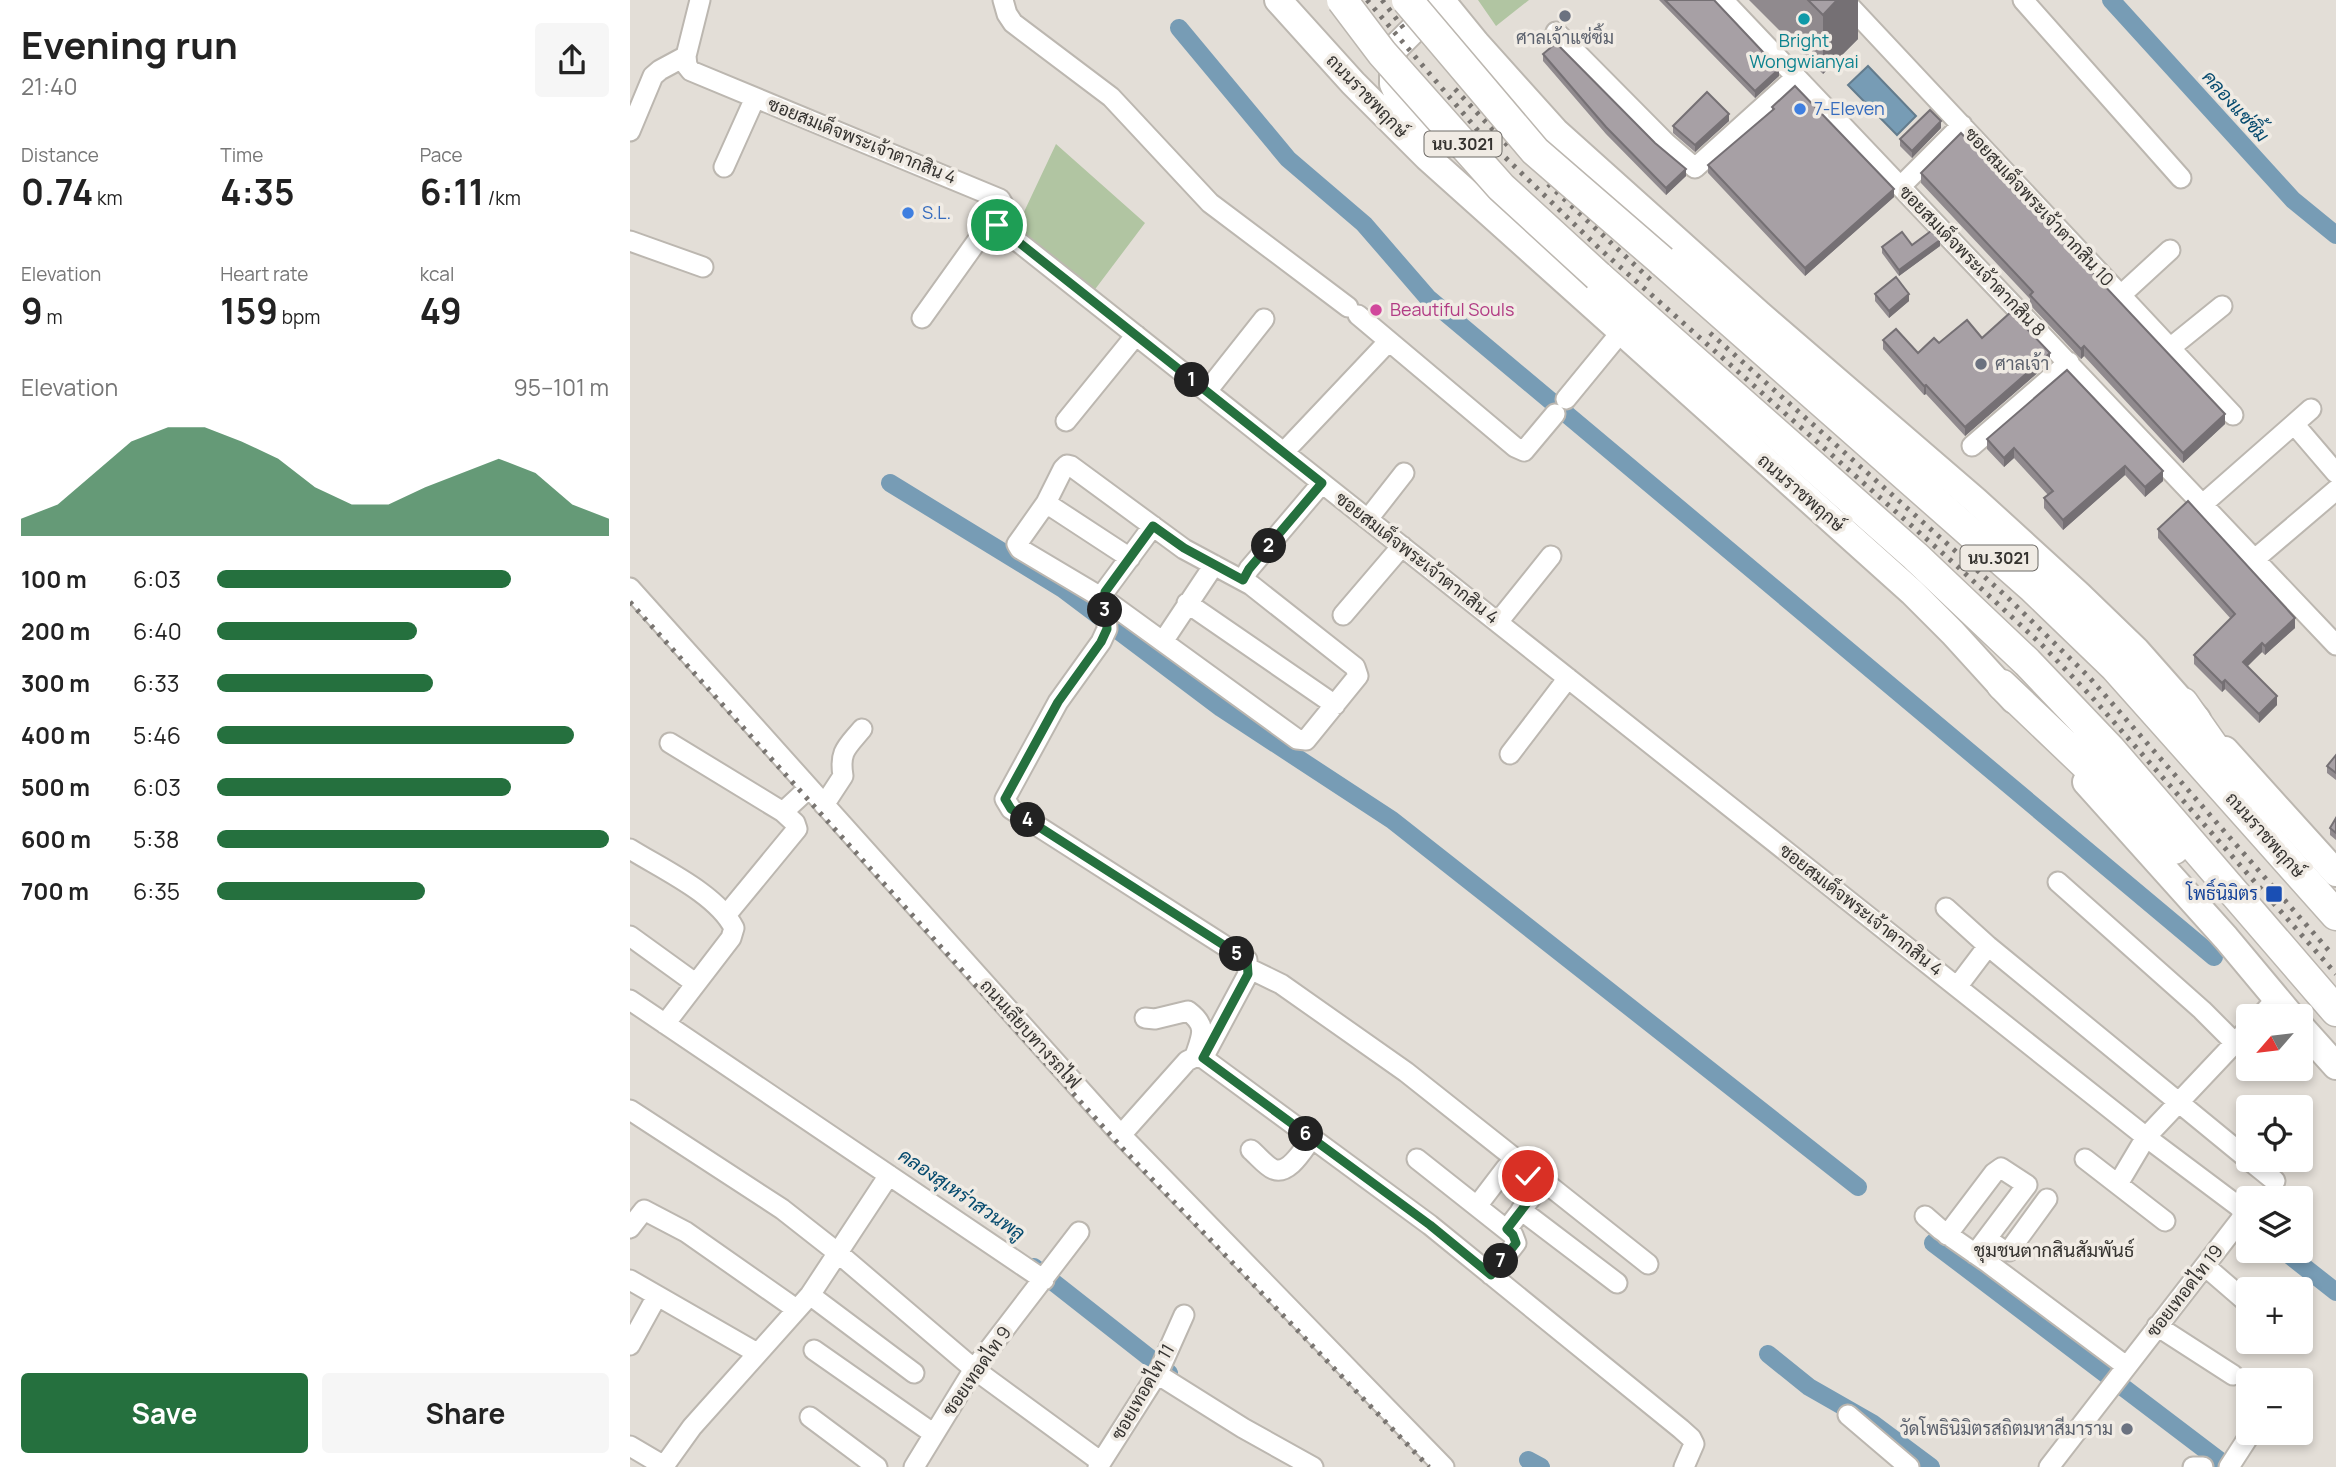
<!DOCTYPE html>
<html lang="en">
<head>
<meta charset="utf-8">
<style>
	body { margin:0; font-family:Manrope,Sarabun,sans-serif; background:#f6f6f6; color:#222; height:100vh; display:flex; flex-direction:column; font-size:26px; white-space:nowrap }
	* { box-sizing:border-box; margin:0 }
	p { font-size:23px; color:#767676 }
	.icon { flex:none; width:38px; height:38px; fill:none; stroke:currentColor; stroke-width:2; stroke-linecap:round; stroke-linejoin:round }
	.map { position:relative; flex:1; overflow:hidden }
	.drawer { display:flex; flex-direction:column; background:#fff; width:630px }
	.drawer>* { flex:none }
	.needle { width:46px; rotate:242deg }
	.fabs { position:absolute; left:1606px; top:1004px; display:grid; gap:14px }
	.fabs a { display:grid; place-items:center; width:77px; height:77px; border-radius:7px; background:#fff; box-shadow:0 4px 10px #0003; font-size:35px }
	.pin { position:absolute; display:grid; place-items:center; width:60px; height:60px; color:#fff; margin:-30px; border:4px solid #fff; border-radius:50%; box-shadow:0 2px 7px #0007 }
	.km { position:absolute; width:35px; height:35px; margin:-18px; border-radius:50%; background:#222; color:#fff; font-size:19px; line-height:35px; text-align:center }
	.round { display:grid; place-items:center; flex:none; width:74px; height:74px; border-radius:7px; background:#f6f6f6 }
	.summary { display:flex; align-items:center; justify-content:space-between; height:119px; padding:0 21px }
	h1 { font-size:38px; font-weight:700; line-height:52px }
	.metrics { display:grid; grid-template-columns:repeat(3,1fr); gap:10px; height:119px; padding:7px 21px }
	.metrics div { display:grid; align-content:center }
	.metrics b { font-size:35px; font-weight:700 }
	.metrics small { font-size:19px; font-weight:400 }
	.metrics p { font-size:19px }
	.chart { height:196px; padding:14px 21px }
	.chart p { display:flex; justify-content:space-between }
	.chart svg { width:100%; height:126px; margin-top:7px; fill:#25703e; opacity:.7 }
	.primary-button { display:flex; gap:14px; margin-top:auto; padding:14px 21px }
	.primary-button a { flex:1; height:80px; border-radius:7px; background:#25703e; color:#fff; font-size:28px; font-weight:700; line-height:80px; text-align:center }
	.primary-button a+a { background:#f6f6f6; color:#222 }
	ul { padding:0 21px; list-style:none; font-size:23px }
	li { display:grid; grid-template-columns:112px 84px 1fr; align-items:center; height:52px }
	li i { height:18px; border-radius:9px; background:#25703e }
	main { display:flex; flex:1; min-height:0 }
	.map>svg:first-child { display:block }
	.green { fill:#b1c5a2 }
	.water { fill:#779cb5; stroke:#637c8d; stroke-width:2 }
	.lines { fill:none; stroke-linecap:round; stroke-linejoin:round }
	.canal { stroke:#779cb5; stroke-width:18 }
	.street-casing { stroke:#bcb7b0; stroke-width:23 }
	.secondary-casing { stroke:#bcb7b0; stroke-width:30 }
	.primary-casing { stroke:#bcb7b0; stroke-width:33 }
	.street { stroke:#fff; stroke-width:19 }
	.secondary { stroke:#fff; stroke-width:26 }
	.primary { stroke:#fff; stroke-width:30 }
	.rail { stroke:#797571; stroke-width:5; stroke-dasharray:3.5 7; stroke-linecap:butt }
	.primary-bridge-casing { stroke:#bcb7b0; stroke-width:33; stroke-linecap:butt }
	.primary-bridge { stroke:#fff; stroke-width:30 }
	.wall { fill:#908a8e }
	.shaded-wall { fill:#757074 }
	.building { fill:#a7a0a5; stroke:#757074; stroke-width:2 }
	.route-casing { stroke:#fff; stroke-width:14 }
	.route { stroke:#25703e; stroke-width:9 }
	.worship-dot { fill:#6b7280; stroke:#f0ebe4; stroke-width:2.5 }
	.culture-dot { fill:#0f9aa8; stroke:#f0ebe4; stroke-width:2.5 }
	.shop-dot { fill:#3f7fe0; stroke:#f0ebe4; stroke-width:2.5 }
	.hotel-dot { fill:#d1479c; stroke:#f0ebe4; stroke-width:2.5 }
	.transit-dot { fill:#1a4fb4; stroke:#f0ebe4; stroke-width:2.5 }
	.labels { text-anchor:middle; stroke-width:7; stroke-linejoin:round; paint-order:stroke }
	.shield { fill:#f0ebe4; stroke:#6d6a66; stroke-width:2 }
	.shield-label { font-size:16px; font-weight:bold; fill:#353330 }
	.worship-label { font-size:18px; fill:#5b616d; stroke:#f0ebe4 }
	.culture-label { font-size:18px; fill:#0d838f; stroke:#f0ebe4 }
	.street-label { font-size:18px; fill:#353330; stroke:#f0ebe4 }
	.shop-label { font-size:18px; fill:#366cbe; stroke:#f0ebe4; text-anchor:start }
	.hotel-label { font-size:18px; fill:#b23c85; stroke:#f0ebe4; text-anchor:start }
	.transit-label { font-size:18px; fill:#164399; stroke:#f0ebe4; text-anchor:end }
	.water-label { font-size:19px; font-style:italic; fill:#054a6e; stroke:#f0ebe4 }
	.neighbourhood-label { font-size:19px; fill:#353330; stroke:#f0ebe4 }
</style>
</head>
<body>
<main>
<section class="drawer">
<div class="summary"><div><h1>Evening run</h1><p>21:40</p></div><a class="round"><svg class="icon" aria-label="share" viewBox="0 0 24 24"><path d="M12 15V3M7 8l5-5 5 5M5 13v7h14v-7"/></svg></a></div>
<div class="metrics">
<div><p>Distance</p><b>0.74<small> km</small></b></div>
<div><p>Time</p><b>4:35</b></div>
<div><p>Pace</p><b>6:11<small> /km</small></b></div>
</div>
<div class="metrics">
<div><p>Elevation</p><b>9<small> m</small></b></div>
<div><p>Heart rate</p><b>159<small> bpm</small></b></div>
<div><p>kcal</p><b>49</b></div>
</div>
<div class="chart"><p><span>Elevation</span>95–101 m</p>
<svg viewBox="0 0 160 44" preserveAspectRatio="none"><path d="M0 44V38L10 33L20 22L30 11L40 6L50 6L60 11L70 17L80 27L90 33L100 33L110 27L120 22L130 17L140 22L150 33L160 38V44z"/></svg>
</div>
<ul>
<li><b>100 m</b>6:03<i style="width:75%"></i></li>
<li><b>200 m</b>6:40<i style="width:51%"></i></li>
<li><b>300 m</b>6:33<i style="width:55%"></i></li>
<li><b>400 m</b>5:46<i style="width:91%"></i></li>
<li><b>500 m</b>6:03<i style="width:75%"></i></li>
<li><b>600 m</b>5:38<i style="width:100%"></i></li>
<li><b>700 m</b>6:35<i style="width:53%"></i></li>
</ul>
<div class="primary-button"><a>Save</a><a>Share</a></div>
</section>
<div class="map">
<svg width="1706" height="1467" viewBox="0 0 1706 1467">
	<rect width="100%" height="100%" fill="#e3ded7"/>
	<path class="green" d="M848 0H899L866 26Z
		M426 144 515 223 463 292 374 223 393 214Z"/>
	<path class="water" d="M1238 66 1286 116 1267 135 1218 85Z"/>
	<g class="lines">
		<path class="canal" d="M1481 0 1663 200 1706 235
			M549 28 658 159 734 224 798 298 1584 957
			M260 483 433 589 591 708 762 820 1228 1187
			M1303 1243 1598 1467
			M1654 1251 1706 1292
			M404 1267 539 1373 538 1375
			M1138 1354 1179 1387 1242 1423 1301 1467
			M898 1460 911 1467"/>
		<g class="street-casing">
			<path id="street" d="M70 0 56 56 57 66 61 71 370 199 374 206 367 225 1516 1137 1608 1206 1613 1211 1611 1219 1419 1467
				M373 0 377 14 383 23 481 97 580 203 718 307
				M1093 0 1706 645
				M1214 0 1603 415
				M1393 0 1551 178
				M926 32 1036 143 1065 168 1165 78
				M0 131 23 76 30 70 56 56
				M94 167 125 98
				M1271 186 1332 125
				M0 241 73 267
				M1491 295 1540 250
				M728 315 885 447 894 451 925 414
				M292 318 352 234 367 225
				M1540 348 1592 306
				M577 391 634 319
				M936 399 991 332
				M436 421 506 335
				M1664 424 1706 473
				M1342 446 1439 362
				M654 452 758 342
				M437 465 441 466 554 549 621 585 725 667 728 676 676 740 667 739 474 599 390 549 387 544 416 503 433 469Z
				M416 503 500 558
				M1573 504 1681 409
				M738 519 774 473
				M523 526 475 591 477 629 471 642 428 702 375 799 381 809 617 960 618 974 573 1058
				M1625 559 1706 490
				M613 580 619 569 692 483
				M0 588 491 1135 814 1467
				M557 603 705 705
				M713 615 772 546
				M868 622 921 556
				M534 640 584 565
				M40 743 153 812
				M880 754 938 678
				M194 805 213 776C209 751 217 747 232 729
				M0 849C32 869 87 894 104 928L101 938 35 1024
				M1428 882 1572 1010 1605 1043
				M1316 908 1358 946 1619 1160
				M97 914 167 829 165 823 153 812 179 788
				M0 936 65 983
				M618 968 651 984 776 1072 1018 1264
				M1327 987 1358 946
				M0 1000 414 1280
				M1630 1017 1646 999
				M515 1018 525 1019 558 1011C578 1026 572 1035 565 1056
				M565 1057 573 1058 800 1225 1051 1429 1061 1438 1064 1444 1054 1467
				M0 1110 152 1209 208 1253 344 1369 471 1462
				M491 1135 557 1061 565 1057
				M621 1150C628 1156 636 1166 643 1169 659 1176 674 1148 682 1138
				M787 1159 883 1235 886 1243 861 1275
				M1455 1159 1535 1221
				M1619 1160 1645 1181
				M1488 1184 1516 1137 1619 1028
				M847 1206 876 1168C889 1167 903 1177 907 1190L877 1229
				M891 1210 987 1283
				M1295 1216 1311 1230 1357 1262 1496 1366
				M0 1228 14 1210 56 1232 166 1309
				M1317 1235 1364 1173 1371 1168 1397 1185 1345 1254
				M1357 1239 1373 1250 1379 1251 1417 1199
				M1575 1266 1619 1304
				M0 1280 127 1353
				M180 1295 284 1373
				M1527 1326 1603 1375
				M0 1345 27 1296
				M184 1350 304 1434
				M527 1374 613 1428 683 1467
				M1218 1415 1279 1467
				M180 1417 247 1467
				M0 1446 34 1466 62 1427 180 1295 259 1175
				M284 1467 344 1369 449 1232
				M468 1467 529 1371 554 1315
				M1563 1467H1573
				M1599 1467 1621 1433"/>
		</g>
		<g class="secondary-casing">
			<path id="secondary" d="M648 0 723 83 797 157 1282 592 1323 633 1384 700
				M811 0 846 43 926 132 1129 314 1345 500 1448 594 1506 650 1567 719
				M789 140 763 84V50L785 28 816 24
				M1595 750 1706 873
				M1456 782 1596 938 1662 1017
				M1671 1027 1706 1066"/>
		</g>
		<g class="primary-casing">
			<path id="primary" d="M1032 261 1402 587 1485 667 1706 915
				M968 276 1285 556 1397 662 1480 749 1706 1011
				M1372 685 1544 849
				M1553 703 1604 776"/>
		</g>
		<use href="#street" class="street"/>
		<use href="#secondary" class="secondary"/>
		<use href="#primary" class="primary"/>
		<path class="rail" d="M737 0 850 133 971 250 1327 566 1412 645 1460 695 1706 974
			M752 0 775 30
			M825 89 880 148
			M918 184 1023 282
			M1080 333 1376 596 1459 677 1701 953
			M0 602 495 1151 799 1467"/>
		<g class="primary-bridge-casing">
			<path id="primary-bridge" d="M712 0 752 53 871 187 968 276
				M777 0 905 151 1032 261"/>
		</g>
		<use href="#primary-bridge" class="primary-bridge"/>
	</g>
	<path class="wall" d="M1029 0H1084L1149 76 1125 98Z
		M1119 0H1228V39L1193 74Z
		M913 54 1056 176 1036 195 976 134 913 61Z
		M1142 107 1264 197 1175 276 1078 173V165L1142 110Z
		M1099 121 1065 152 1043 133V126Z
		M1311 128 1282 158 1270 146V139Z
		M1291 173 1595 424 1553 463 1454 356 1451 359 1400 305V299L1291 183Z
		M1310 246 1269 276 1252 253V247Z
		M1245 294 1279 301 1259 318 1245 301Z
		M1352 338 1420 362 1335 436 1296 394 1294 395 1253 349V340L1288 353 1309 343Z
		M1437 370 1533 481 1515 497 1495 475 1433 530 1414 508V498L1418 495 1384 458 1374 467 1357 449V439Z
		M1528 529 1665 628 1635 655 1632 652 1617 666 1647 705 1629 723 1595 689 1592 692 1564 664V655L1601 619 1528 538Z
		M1706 755V780L1697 773V766Z
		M1706 818V840L1700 835V828Z"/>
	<path class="shaded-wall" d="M1207 0H1228V39L1193 74V15Z
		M1149 69V76L1125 98V91Z
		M1099 114V121L1065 152V145Z
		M1311 121V128L1282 158V151Z
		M1056 169V176L1036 195V188Z
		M1264 189V197L1175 276V268Z
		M1310 240V246L1269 276V270Z
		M1279 294V301L1259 318V311Z
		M1454 346V356L1451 359V349Z
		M1420 353V362L1335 436V427Z
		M1296 385V394L1294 395V386Z
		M1595 414V424L1553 463V453Z
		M1384 448V458L1374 467V458Z
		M1495 466V475L1433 530V520Z
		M1533 471V481L1515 497V487Z
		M1665 618V628L1635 655V646Z
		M1632 643V652L1613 671V662Z
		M1595 680V689L1592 692V683Z
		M1647 696V705L1629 723V714Z"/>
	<path class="building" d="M1035 0H1084L1149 69 1125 91Z
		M1178 0H1207L1193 15Z
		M926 43 1025 143 1056 169 1036 188 976 127 913 54Z
		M1165 86 1264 189 1175 268 1078 165 1144 109 1142 107Z
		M1077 92 1099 114 1065 145 1043 126Z
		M1300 110 1311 121 1282 151 1270 139Z
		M1331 133 1595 414 1553 453 1454 346 1451 349 1400 295 1403 292 1291 173Z
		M1301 231 1310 240 1269 270 1252 247 1272 232 1282 245Z
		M1266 277 1279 294 1259 311 1245 294Z
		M1381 312 1420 353 1335 427 1296 385 1294 386 1253 340 1266 329 1288 353 1304 338 1309 343 1337 320 1352 338Z
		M1437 370 1533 471 1515 487 1495 466 1433 520 1414 498 1423 491 1384 448 1374 458 1357 439Z
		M1558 501 1665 618 1635 646 1632 643 1613 662 1647 696 1629 714 1595 680 1592 683 1564 655 1605 614 1528 529Z
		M1706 755V773L1697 766Z
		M1706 818V833L1700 828Z"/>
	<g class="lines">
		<g class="route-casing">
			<path id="route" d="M367 225 692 483 619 569 613 580 554 548 523 526 475 592 477 629 471 642 428 702 375 799 381 809 617 960 618 974 573 1058 800 1225 861 1275 886 1243 883 1235 877 1229 907 1190 906 1185 898 1176"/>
		</g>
		<use href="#route" class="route"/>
	</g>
	<g class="worship-dot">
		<circle cx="935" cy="16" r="7"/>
		<circle cx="1351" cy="364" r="7"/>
		<circle cx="1497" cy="1429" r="7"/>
	</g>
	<circle class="culture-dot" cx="1174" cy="19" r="7"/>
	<g class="shop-dot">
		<circle cx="1170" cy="109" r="7"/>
		<circle cx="278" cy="213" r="7"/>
	</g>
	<circle class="hotel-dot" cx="746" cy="310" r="7"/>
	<rect class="transit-dot" x="1635" y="885" width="18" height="18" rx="3.5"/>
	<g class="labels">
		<g class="shield">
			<rect x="794.5" y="131.5" width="77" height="25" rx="5"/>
			<rect x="1330.5" y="545.5" width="77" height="25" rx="5"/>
		</g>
		<g class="shield-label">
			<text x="833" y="150">นบ.3021</text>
			<text x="1369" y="564">นบ.3021</text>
		</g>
		<g class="worship-label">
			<text x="935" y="44">ศาลเจ้าแซ่ซิ้ม</text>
			<text x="1365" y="370" text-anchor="start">ศาลเจ้า</text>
			<text x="1483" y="1435" text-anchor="end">วัดโพธินิมิตรสถิตมหาสีมาราม</text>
		</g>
		<g class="culture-label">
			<text x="1174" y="47">Bright<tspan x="1174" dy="21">Wongwianyai</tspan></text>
		</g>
		<g class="street-label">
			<text transform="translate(737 96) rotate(46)" y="6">ถนนราชพฤกษ์</text>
			<text transform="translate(232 141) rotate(22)" y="6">ซอยสมเด็จพระเจ้าตากสิน 4</text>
			<text transform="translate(1409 207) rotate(47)" y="6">ซอยสมเด็จพระเจ้าตากสิน 10</text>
			<text transform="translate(1342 261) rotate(46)" y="6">ซอยสมเด็จพระเจ้าตากสิน 8</text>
			<text transform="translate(1171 493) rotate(41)" y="6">ถนนราชพฤกษ์</text>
			<text transform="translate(787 558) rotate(38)" y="6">ซอยสมเด็จพระเจ้าตากสิน 4</text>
			<text transform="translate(1635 835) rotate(48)" y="6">ถนนราชพฤกษ์</text>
			<text transform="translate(1231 910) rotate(38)" y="6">ซอยสมเด็จพระเจ้าตากสิน 4</text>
			<text transform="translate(400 1034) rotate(48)" y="6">ถนนเลียบทางรถไฟ</text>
			<text transform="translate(1555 1291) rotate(-52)" y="6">ซอยเทอดไท 19</text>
			<text transform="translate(347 1371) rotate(-55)" y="6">ซอยเทอดไท 9</text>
			<text transform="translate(513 1392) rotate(-60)" y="6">ซอยเทอดไท 11</text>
		</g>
		<g class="shop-label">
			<text x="1184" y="115">7-Eleven</text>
			<text x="292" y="219">S.L.</text>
		</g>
		<g class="hotel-label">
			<text x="760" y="316">Beautiful Souls</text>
		</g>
		<g class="transit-label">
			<text x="1628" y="900">โพธิ์นิมิตร</text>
		</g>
		<g class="water-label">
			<text transform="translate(1606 106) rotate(48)" y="7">คลองแซ่ซิ้ม</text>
			<text transform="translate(332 1194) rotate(34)" y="7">คลองสุเหร่าสวนพลู</text>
		</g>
		<g class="neighbourhood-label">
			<text x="1424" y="1257">ชุมชนตากสินสัมพันธ์</text>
		</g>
	</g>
</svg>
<div class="fabs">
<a><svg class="needle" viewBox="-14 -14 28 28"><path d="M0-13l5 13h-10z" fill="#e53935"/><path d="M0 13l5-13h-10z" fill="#767676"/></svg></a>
<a><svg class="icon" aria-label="locate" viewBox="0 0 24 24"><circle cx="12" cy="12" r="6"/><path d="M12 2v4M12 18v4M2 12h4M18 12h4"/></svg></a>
<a><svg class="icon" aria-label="layers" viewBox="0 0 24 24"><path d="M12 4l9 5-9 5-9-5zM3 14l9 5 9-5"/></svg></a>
<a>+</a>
<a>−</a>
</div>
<div class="pin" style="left:367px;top:225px;background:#1e9e55"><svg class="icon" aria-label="arrive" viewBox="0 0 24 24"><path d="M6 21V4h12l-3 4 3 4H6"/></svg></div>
<div class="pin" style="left:898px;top:1176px;background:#d93025"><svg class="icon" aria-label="check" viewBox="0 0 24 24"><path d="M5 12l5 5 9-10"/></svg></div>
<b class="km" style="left:562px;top:380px">1</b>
<b class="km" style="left:639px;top:546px">2</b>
<b class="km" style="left:475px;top:610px">3</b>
<b class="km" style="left:398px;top:820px">4</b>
<b class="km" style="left:607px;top:954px">5</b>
<b class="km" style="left:676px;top:1134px">6</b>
<b class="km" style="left:871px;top:1261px">7</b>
</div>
</main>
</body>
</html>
